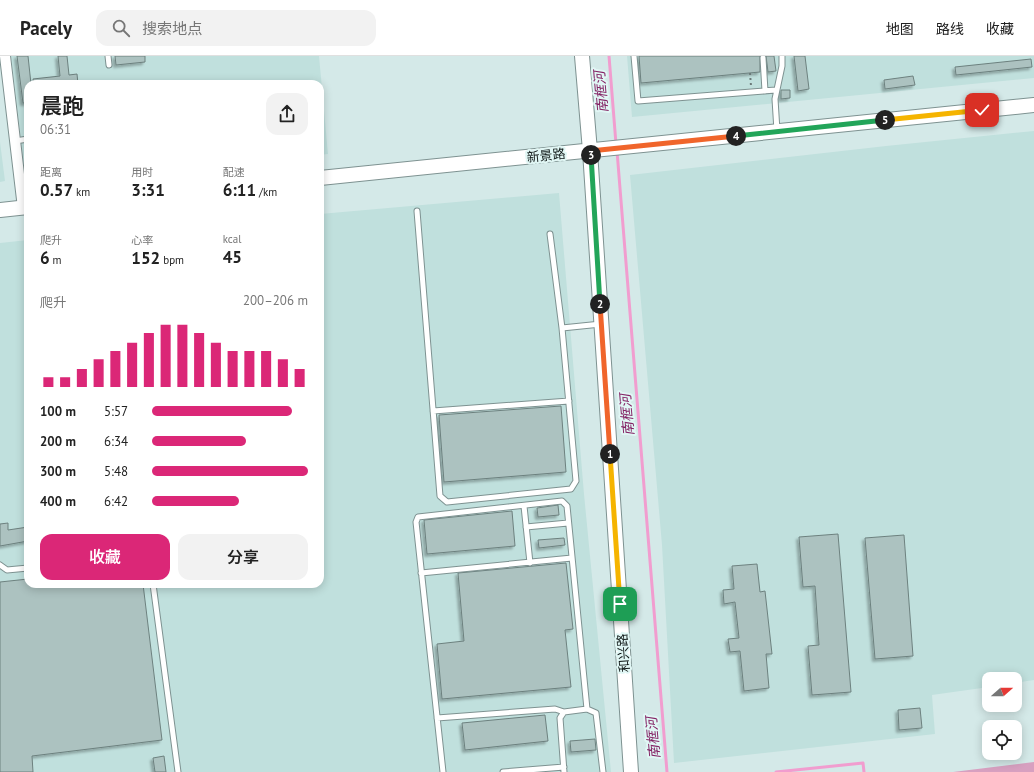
<!DOCTYPE html>
<html lang="zh">
<head>
<meta charset="utf-8">
<style>
	body { margin:0; font-family:"PT Sans","Noto Sans SC",sans-serif; background:#f2f2f2; color:#222; height:100vh; display:flex; flex-direction:column; font-size:15px; white-space:nowrap }
	* { box-sizing:border-box; margin:0 }
	p { font-size:13px; color:#767676 }
	.icon { flex:none; width:22px; height:22px; fill:none; stroke:currentColor; stroke-width:2; stroke-linecap:round; stroke-linejoin:round }
	.map { position:relative; flex:1; overflow:hidden }
	.side { position:absolute; left:24px; top:24px; width:300px; height:508px; display:flex; flex-direction:column; background:#fff; border-radius:12px; box-shadow:0 2px 10px #0003 }
	.side>* { flex:none }
	.needle { width:26px; rotate:69deg }
	.buttons { position:absolute; left:982px; top:616px; display:grid; gap:8px }
	.buttons a { display:grid; place-items:center; width:40px; height:40px; border-radius:8px; background:#fff; box-shadow:0 2px 10px #0003; font-size:20px }
	.pin { position:absolute; display:grid; place-items:center; width:34px; height:34px; color:#fff; margin:-17px; border-radius:8px; box-shadow:0 2px 6px #0006 }
	.km { position:absolute; width:20px; height:20px; margin:-10px; border-radius:50%; background:#222; color:#fff; font-size:11px; line-height:20px; text-align:center }
	.round { display:grid; place-items:center; flex:none; width:42px; height:42px; border-radius:12px; background:#f2f2f2 }
	.overview { display:flex; align-items:center; justify-content:space-between; height:68px; padding:0 16px }
	h1 { font-size:22px; font-weight:600; line-height:30px }
	.metrics { display:grid; grid-template-columns:repeat(3,1fr); gap:6px; height:68px; padding:4px 16px }
	.metrics div { display:grid; align-content:center }
	.metrics b { font-size:17px; font-weight:600 }
	.metrics small { font-size:11px; font-weight:400 }
	.metrics p { font-size:11px }
	.chart { height:112px; padding:8px 16px }
	.chart p { display:flex; justify-content:space-between }
	.chart svg { width:100%; height:72px; margin-top:4px; stroke:#db2777; stroke-width:6 }
	.button { display:flex; gap:8px; margin-top:auto; padding:8px 16px }
	.button a { flex:1; height:46px; border-radius:12px; background:#db2777; color:#fff; font-size:16px; font-weight:600; line-height:46px; text-align:center }
	.button a+a { background:#f2f2f2; color:#222 }
	ul { padding:0 16px; list-style:none; font-size:13px }
	li { display:grid; grid-template-columns:64px 48px 1fr; align-items:center; height:30px }
	li i { height:10px; border-radius:5px; background:#db2777 }
	header { display:flex; align-items:center; gap:24px; box-sizing:border-box; height:56px; padding:0 20px; background:#fff; border-bottom:1px solid #e0e0e0 }
	header strong { font-size:19px }
	nav { display:flex; gap:22px; margin-inline-start:auto; font-size:14px }
	.search { width:280px; height:36px; background:#f2f2f2; display:flex; align-items:center; gap:10px; box-sizing:border-box; padding:0 14px; border-radius:12px; color:#767676; font-size:15px }
	.map>svg:first-child { display:block }
	.built { fill:#c0e0dd }
	.green { fill:#d7a0c0 }
	.lines { fill:none; stroke-linecap:round; stroke-linejoin:round }
	.stream { stroke:#f19dcf; stroke-width:3 }
	.building { fill:#acc2c0; stroke:#6d817f; filter:url(#shadow) }
	.lane-casing { stroke:#7e9291; stroke-width:7 }
	.street-casing { stroke:#7e9291; stroke-width:12 }
	.secondary-casing { stroke:#7e9291; stroke-width:16 }
	.path { stroke:#6b7a79; stroke-width:2; stroke-dasharray:2 3; stroke-linecap:butt }
	.lane { stroke:#fff; stroke-width:5 }
	.street { stroke:#fff; stroke-width:10 }
	.secondary { stroke:#fff; stroke-width:14 }
	.split-1-casing { stroke:#fff; stroke-width:8 }
	.split-2-casing { stroke:#fff; stroke-width:8 }
	.split-3-casing { stroke:#fff; stroke-width:8 }
	.split-4-casing { stroke:#fff; stroke-width:8 }
	.split-5-casing { stroke:#fff; stroke-width:8 }
	.split-6-casing { stroke:#fff; stroke-width:8 }
	.split-1 { stroke:#f5b400; stroke-width:5 }
	.split-2 { stroke:#f0652b; stroke-width:5 }
	.split-3 { stroke:#22a559; stroke-width:5 }
	.split-4 { stroke:#f0652b; stroke-width:5 }
	.split-5 { stroke:#22a559; stroke-width:5 }
	.split-6 { stroke:#f5b400; stroke-width:5 }
	.labels { text-anchor:middle; stroke-width:4; stroke-linejoin:round; paint-order:stroke }
	.street-label { font-size:13px; fill:#101817; stroke:#e1f7f5 }
	.water-label { font-size:14px; font-style:italic; fill:#852566; stroke:#e1f7f5 }
</style>
</head>
<body>
<header>
<strong>Pacely</strong>
<div class="search"><svg class="icon" aria-label="search" viewBox="0 0 24 24"><circle cx="10" cy="10" r="6"/><path d="M15 15l6 6"/></svg>搜索地点</div>
<nav><a>地图</a><a>路线</a><a>收藏</a></nav>
</header>
<div class="map">
<svg width="1034" height="716" viewBox="0 0 1034 716">
	<defs>
		<filter id="shadow"><feDropShadow dx="-2.5" dy="2.5" stdDeviation="1" flood-color="#0004"/></filter>
	</defs>
	<rect width="100%" height="100%" fill="#d4e9e8"/>
	<path class="built" d="M11 0H319L328 98 320 99V28H28L27 136Z
		M627 0H1034V22L632 61Z
		M1034 75V624L1015 627V623H989V631L932 639 935 678 674 707 662 489 630 119 886 90Z
		M0 86 5 125 0 126Z
		M559 137 584 438 611 716H0V187L28 184V528H320V158Z"/>
	<path class="green" d="M1034 706V716H953Z"/>
	<g class="lines">
		<path class="stream" d="M609 0 616 88
			M617 95 667 716
			M776 716 863 707 864 716"/>
	</g>
	<path class="building" d="M17 0H28L31 28H28V47H23Z
		M58 0H67L69 19 77 18 78 28H34L33 23 60 20Z
		M115 0H145V6L116 9Z
		M639 0H760V16L641 27Z
		M766 0H774L776 15 768 16Z
		M794 0H805L809 33 798 35Z
		M1031 3 1032 11 956 19 955 11Z
		M913 20 915 29 885 33 884 24Z
		M781 34H790V42L781 43Z
		M561 350 566 416 444 426 439 359Z
		M558 449 559 459 538 461 537 452Z
		M512 455 515 490 427 498 424 464Z
		M8 467V474L28 471V485L0 490V468Z
		M838 478 851 636 812 639 808 590 819 589 815 530 803 531 799 481Z
		M904 479 913 600 875 603 865 482Z
		M564 482 565 489 539 492 538 484Z
		M566 507 573 573 565 574 571 631 442 643 437 588 464 585 458 517Z
		M757 508 760 536 765 535 772 598H766L769 632 744 635 740 595 730 596 728 583 739 582 735 546 724 548 723 534 734 533 732 510Z
		M28 523V528H143L162 684 32 700 33 716H0V526Z
		M920 652 922 672 899 674 898 654Z
		M545 659 548 685 465 694 462 667Z
		M595 683 596 694 571 696 570 685Z
		M164 700 166 716H155L153 702Z"/>
	<g class="lines">
		<g class="lane-casing">
			<path id="lane" d="M108 0 109 9
				M634 0 638 45 776 34
				M763 2 765 35
				M777 75 775 43 782 10V0
				M15 85 28 83
				M417 155 440 440 447 446 571 433 576 425 562 272 550 178
				M562 272 601 268
				M433 355 569 345
				M524 450 530 507
				M526 471 568 467
				M0 509 7 514 28 512
				M421 517 572 502
				M153 528 178 716
				M437 662 555 653 564 656
				M443 716 416 466 418 461 562 445 567 450 587 653
				M503 716 564 711
				M564 716 560 662 564 656 587 653 596 657 603 716"/>
		</g>
		<g class="street-casing">
			<path id="street" d="M5 0 23 152"/>
		</g>
		<g class="secondary-casing">
			<path id="secondary" d="M582 0 590 95 631 716
				M320 122 1034 49
				M0 154 28 151"/>
		</g>
		<path class="path" d="M750 17 751 30"/>
		<use href="#lane" class="lane"/>
		<use href="#street" class="street"/>
		<use href="#secondary" class="secondary"/>
	</g>
	<g class="lines">
		<g class="split-1-casing">
			<path id="split-1" d="M610 398 620 548"/>
		</g>
		<g class="split-2-casing">
			<path id="split-2" d="M600 248 610 398"/>
		</g>
		<g class="split-3-casing">
			<path id="split-3" d="M591 99 600 248"/>
		</g>
		<g class="split-4-casing">
			<path id="split-4" d="M591 99 590 95 736 80"/>
		</g>
		<g class="split-5-casing">
			<path id="split-5" d="M736 80 885 64"/>
		</g>
		<g class="split-6-casing">
			<path id="split-6" d="M885 64 982 54"/>
		</g>
		<use href="#split-1" class="split-1"/>
		<use href="#split-2" class="split-2"/>
		<use href="#split-3" class="split-3"/>
		<use href="#split-4" class="split-4"/>
		<use href="#split-5" class="split-5"/>
		<use href="#split-6" class="split-6"/>
	</g>
	<g class="labels">
		<g class="street-label">
			<text transform="translate(546 99) rotate(-6)" y="5">新景路</text>
			<text transform="translate(623 597) rotate(-94)" y="5">和兴路</text>
		</g>
		<g class="water-label">
			<text transform="translate(601 36) rotate(-95)" y="5">南框河</text>
			<text transform="translate(627 359) rotate(-95)" y="5">南框河</text>
			<text transform="translate(653 682) rotate(-95)" y="5">南框河</text>
		</g>
	</g>
</svg>
<div class="buttons">
<a><svg class="needle" viewBox="-14 -14 28 28"><path d="M0-13l5 13h-10z" fill="#e53935"/><path d="M0 13l5-13h-10z" fill="#767676"/></svg></a>
<a><svg class="icon" aria-label="locate" viewBox="0 0 24 24"><circle cx="12" cy="12" r="6"/><path d="M12 2v4M12 18v4M2 12h4M18 12h4"/></svg></a>
</div>
<div class="pin" style="left:620px;top:548px;background:#1e9e55"><svg class="icon" aria-label="arrive" viewBox="0 0 24 24"><path d="M6 21V4h12l-3 4 3 4H6"/></svg></div>
<div class="pin" style="left:982px;top:54px;background:#d93025"><svg class="icon" aria-label="check" viewBox="0 0 24 24"><path d="M5 12l5 5 9-10"/></svg></div>
<b class="km" style="left:610px;top:398px">1</b>
<b class="km" style="left:600px;top:248px">2</b>
<b class="km" style="left:591px;top:99px">3</b>
<b class="km" style="left:736px;top:80px">4</b>
<b class="km" style="left:885px;top:64px">5</b>
<section class="side">
<div class="overview"><div><h1>晨跑</h1><p>06:31</p></div><a class="round"><svg class="icon" aria-label="share" viewBox="0 0 24 24"><path d="M12 15V3M7 8l5-5 5 5M5 13v7h14v-7"/></svg></a></div>
<div class="metrics">
<div><p>距离</p><b>0.57<small> km</small></b></div>
<div><p>用时</p><b>3:31</b></div>
<div><p>配速</p><b>6:11<small> /km</small></b></div>
</div>
<div class="metrics">
<div><p>爬升</p><b>6<small> m</small></b></div>
<div><p>心率</p><b>152<small> bpm</small></b></div>
<div><p>kcal</p><b>45</b></div>
</div>
<div class="chart"><p><span>爬升</span>200–206 m</p>
<svg viewBox="0 0 160 44" preserveAspectRatio="none"><path d="M5 44V38M15 44V38M25 44V33M35 44V27M45 44V22M55 44V17M65 44V11M75 44V6M85 44V6M95 44V11M105 44V17M115 44V22M125 44V22M135 44V22M145 44V27M155 44V33"/></svg>
</div>
<ul>
<li><b>100 m</b>5:57<i style="width:90%"></i></li>
<li><b>200 m</b>6:34<i style="width:60%"></i></li>
<li><b>300 m</b>5:48<i style="width:100%"></i></li>
<li><b>400 m</b>6:42<i style="width:56%"></i></li>
</ul>
<div class="button"><a>收藏</a><a>分享</a></div>
</section>
</div>
</body>
</html>
